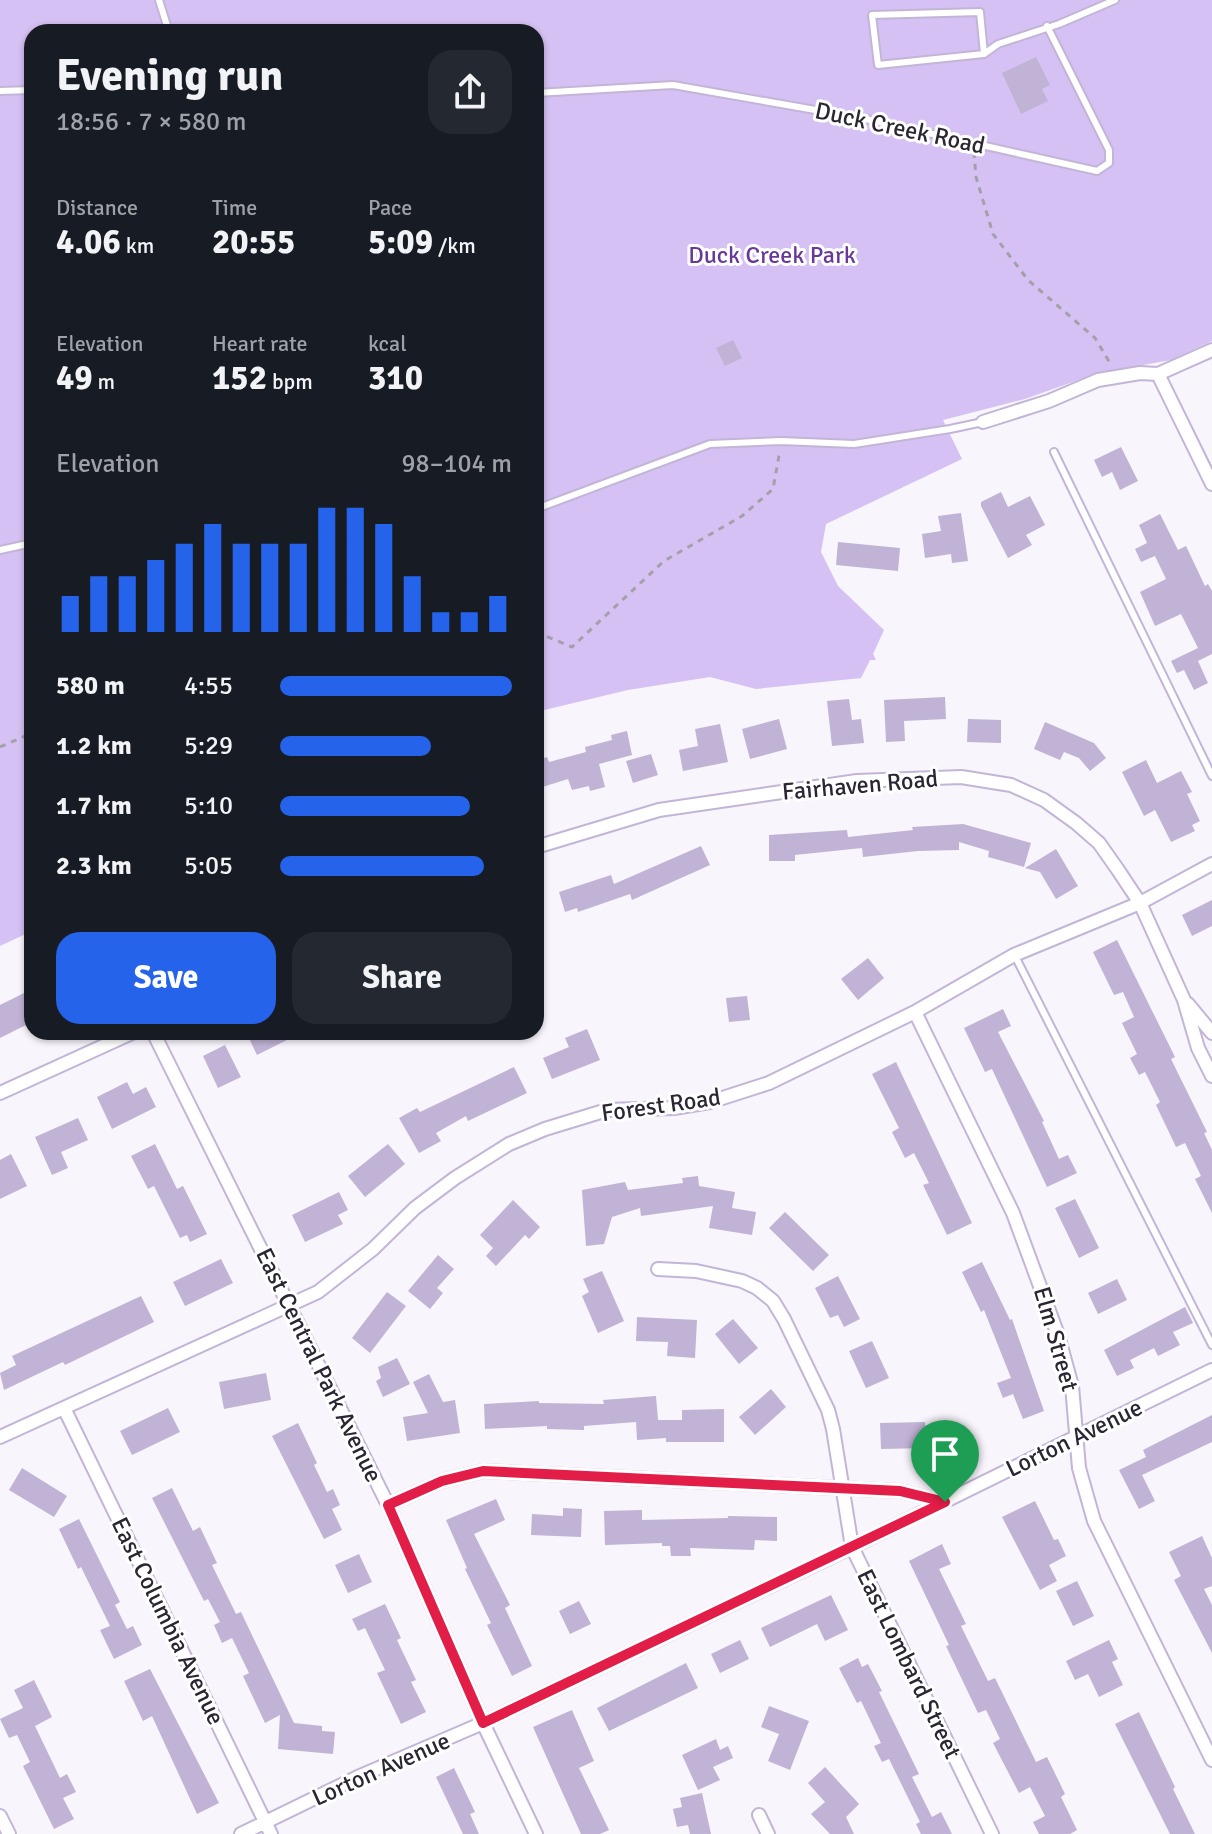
<!DOCTYPE html>
<html lang="en">
<head>
<meta charset="utf-8">
<style>
	body { margin:0; font-family:Signika,sans-serif; background:#242831; color:#f1f3f6; height:100vh; display:flex; flex-direction:column; font-size:30px; white-space:nowrap }
	* { box-sizing:border-box; margin:0 }
	p { font-size:26px; color:#9ea1a6 }
	.icon { flex:none; width:44px; height:44px; fill:none; stroke:currentColor; stroke-width:2; stroke-linecap:round; stroke-linejoin:round }
	.map { position:relative; flex:1; overflow:hidden }
	.drawer { position:absolute; left:24px; top:24px; width:520px; height:1016px; display:flex; flex-direction:column; background:#171b24; border-radius:24px; box-shadow:0 2px 6px #0004 }
	.drawer>* { flex:none }
	.pin { position:absolute; display:grid; place-items:center; width:68px; height:68px; color:#fff; margin:-82px -34px; border-radius:50% 50% 50% 0; rotate:-45deg; box-shadow:0 0 8px #0007 }
	.pin .icon { rotate:45deg }
	.round { display:grid; place-items:center; flex:none; width:84px; height:84px; border-radius:24px; background:#242831 }
	.head { display:flex; align-items:center; justify-content:space-between; height:136px; padding:0 32px }
	h1 { font-size:44px; font-weight:700; line-height:60px }
	.stats { display:grid; grid-template-columns:repeat(3,1fr); gap:12px; height:136px; padding:8px 32px }
	.stats div { display:grid; align-content:center }
	.stats b { font-size:34px; font-weight:700 }
	.stats small { font-size:22px; font-weight:400 }
	.stats p { font-size:22px }
	.chart { height:224px; padding:16px 32px }
	.chart p { display:flex; justify-content:space-between }
	.chart svg { width:100%; height:144px; margin-top:8px; stroke:#2563eb; stroke-width:6 }
	.button { display:flex; gap:16px; margin-top:auto; padding:16px 32px }
	.button a { flex:1; height:92px; border-radius:24px; background:#2563eb; color:#fff; font-size:32px; font-weight:700; line-height:92px; text-align:center }
	.button a+a { background:#242831; color:#f1f3f6 }
	ul { padding:0 32px; list-style:none; font-size:26px }
	li { display:grid; grid-template-columns:128px 96px 1fr; align-items:center; height:60px }
	li i { height:20px; border-radius:10px; background:#2563eb }
	.map>svg:first-child { display:block }
	.green { fill:#d5c1f3 }
	.building { fill:#c1b3d5 }
	.lines { fill:none; stroke-linecap:round; stroke-linejoin:round }
	.service-casing { stroke:#c3b5d7; stroke-width:10 }
	.minor-casing { stroke:#c3b5d7; stroke-width:16 }
	.path { stroke:#a4a0a9; stroke-width:3; stroke-dasharray:6 6; stroke-linecap:butt }
	.service { stroke:#fff; stroke-width:6 }
	.minor { stroke:#fff; stroke-width:12 }
	.route-casing { stroke:#fff; stroke-width:16 }
	.route { stroke:#e11d48; stroke-width:10 }
	.labels { text-anchor:middle; stroke-width:6; stroke-linejoin:round; paint-order:stroke }
	.street-label { font-size:24px; fill:#2b2633; stroke:#fff }
	.park-label { font-size:24px; fill:#683999; stroke:#fff }
</style>
</head>
<body>
<div class="map">
<svg width="1212" height="1834" viewBox="0 0 1212 1834">
	<rect width="100%" height="100%" fill="#f8f5fc"/>
	<path class="green" d="M0 0H1212V341L1171 360 1098 373 1025 399 943 420 962 459 826 524 821 552 838 586 884 630 873 654 876 660H870L861 678 756 689 710 677 628 690 536 712V32H32V931L0 946Z"/>
	<path class="building" d="M1036 57 1050 85 1042 89 1048 101 1021 114 1002 73Z
		M733 340 742 358 725 366 716 348Z
		M1121 447 1138 481 1120 490 1112 472 1102 477 1094 460Z
		M1001 492 1008 507 1030 496 1045 525 1026 535 1032 545 1008 558 981 506V502Z
		M961 513 968 561 952 563 951 554 925 558 922 534 941 531 938 516Z
		M1160 514 1178 550 1186 546 1205 586 1208 584 1212 591V654L1198 661 1208 683 1194 690 1184 670 1177 673 1171 661 1198 648 1181 614 1155 626 1140 592 1166 579 1155 556 1141 562 1135 549 1147 543 1139 525Z
		M838 542 900 548 898 571 836 565Z
		M945 697 946 719 904 721 905 741 886 742 884 700Z
		M849 699 852 720 861 719 864 743 832 746 827 701Z
		M779 719 787 749 750 759 742 729Z
		M968 719 1001 720V743L967 742Z
		M1045 722 1094 743 1106 758 1090 771 1079 758 1064 752 1060 760 1034 749Z
		M720 724 728 762 683 771 679 750 698 746 695 729Z
		M627 731 632 755 599 764 605 787 590 791 589 786 572 790 568 779 536 789V761L547 757 549 762 586 752 585 747 612 740 611 735Z
		M651 754 658 775 633 783 626 761Z
		M1146 760 1157 783 1181 771 1192 792 1187 794 1200 821 1192 825 1195 831 1171 842 1155 810 1144 816 1122 772Z
		M963 824 1031 843 1024 867 988 857 989 851 959 842V850L918 851 863 857 862 848 795 855V861H769V835L847 830 848 837 913 830 912 827Z
		M701 846 710 865 632 900 630 894 578 912 577 908 565 912 559 892 611 875 614 884Z
		M1056 849 1078 886 1056 899 1040 872 1025 868Z
		M1212 900V926L1192 936 1182 915Z
		M1117 940 1175 1057 1171 1059 1207 1132 1204 1133 1212 1150V1213L1195 1179 1201 1176 1185 1143 1176 1147 1156 1105 1160 1102 1145 1072 1139 1075 1130 1058 1137 1054 1122 1023 1134 1017 1123 992 1114 995 1093 952Z
		M868 958 884 978 858 1000 841 979Z
		M32 989V1022L0 1038V1005Z
		M747 996 750 1020 729 1022 726 998Z
		M1003 1009 1011 1026 998 1032 1044 1121 1042 1122 1059 1159 1068 1155 1077 1173 1047 1187 992 1069 985 1072 964 1028Z
		M587 1029 600 1060 552 1079 543 1058 569 1047 565 1038Z
		M246 1032H303L257 1055Z
		M225 1045 241 1077 218 1088 203 1056Z
		M896 1062 972 1223 947 1235 923 1185 929 1183 914 1153 905 1158 892 1132 899 1128 872 1074Z
		M514 1067 527 1093 468 1121 466 1116 436 1133 441 1141 419 1153 399 1118 417 1108 420 1112Z
		M127 1082 133 1094 146 1087 156 1107 112 1129 97 1097Z
		M78 1118 88 1140 61 1152 68 1168 52 1175 35 1137Z
		M155 1144 177 1189 183 1186 207 1234 190 1242 187 1235 180 1238 154 1186 148 1189 131 1156Z
		M388 1144 405 1164 365 1197 348 1176Z
		M11 1154 27 1186 0 1199V1160Z
		M698 1176 699 1186 735 1192 732 1208 756 1212 752 1235 709 1228 713 1206 641 1216 640 1208 612 1217 604 1244 586 1246 582 1190 625 1182 628 1190 683 1183 682 1178Z
		M339 1192 348 1210 338 1215 343 1224 305 1242 292 1215Z
		M1075 1199 1099 1248 1079 1258 1055 1208Z
		M513 1200 540 1227 529 1239 525 1235 496 1266 486 1256 493 1248 480 1235Z
		M785 1212 829 1255 813 1271 769 1228Z
		M438 1255 454 1269 437 1288 443 1293 430 1309 408 1291Z
		M221 1259 233 1283 185 1306 173 1282Z
		M982 1262 1010 1320 1012 1319 1044 1411 1023 1419 1013 1394 1003 1398 997 1383 1011 1378 984 1310 981 1312 962 1272Z
		M602 1271 624 1321 598 1333 582 1296 589 1292 583 1279Z
		M838 1276 860 1319 844 1327 838 1315 830 1318 815 1288Z
		M1117 1279 1127 1300 1098 1314 1088 1293Z
		M387 1292 406 1306 370 1353 352 1338Z
		M141 1296 154 1322 65 1365 63 1362 4 1390 0 1373 16 1365 12 1356Z
		M1185 1307 1193 1323 1173 1332 1180 1345 1158 1356 1154 1348 1130 1360 1134 1368 1117 1376 1104 1350Z
		M637 1317 697 1320 695 1358 667 1356 668 1342 636 1341Z
		M733 1319 758 1348 739 1364 715 1334Z
		M872 1341 889 1378 866 1388 849 1351Z
		M397 1358 410 1384 383 1397 376 1381 381 1378 378 1367Z
		M266 1373 271 1400 224 1409 219 1382Z
		M429 1374 443 1402 455 1400 460 1433 407 1441 403 1417 428 1413 413 1382Z
		M771 1389 786 1407 755 1435 739 1417Z
		M656 1396 658 1420H682V1410L724 1409V1442H666V1438L637 1440 636 1422 584 1426V1430L547 1429V1426L485 1429 484 1404 539 1401V1403L604 1404 603 1400Z
		M168 1408 180 1432 132 1455 120 1431Z
		M1212 1415V1442L1142 1475 1155 1501 1139 1509 1119 1470 1146 1457 1143 1450Z
		M925 1422 926 1448 881 1449 880 1423Z
		M298 1423 317 1463 314 1465 327 1492 333 1489 340 1505 332 1509 342 1530 324 1539 272 1436Z
		M22 1468 67 1496 54 1517 9 1490Z
		M172 1488 193 1531 200 1527 217 1563 212 1565 236 1614 241 1612 294 1723 322 1726V1731L335 1732 333 1754 278 1749 280 1715 265 1723 243 1676 249 1673 232 1638 222 1643 214 1625 220 1622 208 1599 204 1601 152 1498Z
		M496 1499 505 1520 474 1534 510 1605 505 1608 532 1666 512 1676 487 1625 491 1623 465 1569 467 1568 446 1520Z
		M1035 1501 1054 1540 1058 1539 1066 1556 1049 1565 1057 1581 1040 1590 1002 1517Z
		M563 1508 582 1509 581 1537 531 1535 532 1514 563 1516Z
		M642 1510V1520L728 1518V1516L777 1517V1541L755 1540 754 1550 690 1548 691 1556H671L670 1546H662V1543L605 1545 604 1511Z
		M79 1519 120 1602 115 1605 127 1629 133 1626 142 1645 114 1659 100 1630 110 1626 81 1567 78 1569 59 1529Z
		M1202 1536 1212 1558V1586L1204 1589 1212 1605V1653L1174 1580 1181 1576 1169 1552Z
		M942 1544 951 1564 939 1569 966 1624 961 1626 988 1681 995 1678 1036 1762 1047 1757 1065 1794 1061 1797 1077 1830 1070 1834H1039L1033 1822 1045 1816 1030 1787 1019 1793 993 1743 1000 1739 986 1710 978 1713 946 1646 949 1645 909 1561Z
		M359 1554 372 1582 348 1593 335 1565Z
		M1077 1581 1094 1616 1073 1626 1056 1591Z
		M831 1595 848 1630 825 1641 817 1624 770 1647 761 1628Z
		M579 1601 591 1624 570 1634 559 1611Z
		M385 1604 401 1638 397 1640 416 1680 411 1682 426 1712 401 1724 377 1673 385 1670 365 1628 358 1631 352 1619Z
		M740 1640 749 1659 720 1673 711 1654Z
		M1109 1640 1118 1659 1112 1662 1123 1685 1099 1697 1088 1674 1075 1680 1066 1661Z
		M858 1658 862 1667 868 1664 882 1691 879 1692 919 1774 912 1777 932 1817 941 1812 952 1834H921L916 1824 920 1822 889 1759 882 1762 874 1746 881 1743 861 1701 857 1703 839 1668Z
		M686 1663 698 1688 609 1731 597 1708Z
		M150 1669 219 1803 197 1814 152 1716 143 1721 124 1681Z
		M34 1680 52 1717 35 1726 60 1778 67 1774 76 1792 63 1798 74 1819 54 1829 23 1766 30 1762 17 1735 9 1738 0 1719 23 1708 14 1690Z
		M769 1706 809 1721 790 1770 768 1761 779 1734 761 1727Z
		M572 1710 594 1761 579 1768 609 1830 600 1834H581L533 1727Z
		M1139 1712 1175 1787 1173 1789 1195 1834H1170L1115 1724Z
		M716 1739 720 1750 728 1746 733 1758 713 1767 720 1780 698 1790 682 1755Z
		M825 1767 859 1804 846 1817 854 1834H830L811 1814 825 1802 808 1783Z
		M454 1768 475 1812 470 1814 479 1834H463L436 1777Z
		M702 1793 711 1834H690L688 1825 677 1827 673 1809 682 1807 680 1798Z"/>
	<g class="lines">
		<g class="service-casing">
			<path id="service" d="M159 0 169 32
				M984 54 980 12 872 15 878 65 984 54 998 44 1059 24 1115 0
				M0 91 32 90
				M536 93 673 85 861 118 1097 171 1109 163V150L1047 26
				M1054 452 1212 776
				M536 509 710 444 781 441 854 444 950 429 983 422
				M0 550 32 543
				M1015 956 1212 1345"/>
		</g>
		<g class="minor-casing">
			<path id="minor" d="M1158 374 1212 484
				M983 422 1049 401 1098 380 1140 373 1158 374 1212 350
				M536 847 659 810 857 781 961 777 1011 785 1044 800 1076 823 1099 843 1118 870 1140 903 1184 1000 1198 1048 1212 1076
				M1188 1004 1212 1033
				M915 1012 1013 1213 1058 1335 1072 1386 1079 1468 1094 1521 1212 1760
				M153 1032 388 1505 483 1723 536 1834
				M0 1093 134 1032
				M658 1269 696 1271 742 1281 757 1288 773 1301 784 1319 828 1410 833 1429 852 1547 992 1834
				M64 1408 271 1834
				M0 1437 318 1292 373 1249 415 1208 455 1178 509 1144 545 1129 607 1110 674 1108 710 1102 769 1083 915 1012 1014 955 1140 903 1212 864
				M388 1505 442 1481 483 1471 900 1491 945 1502
				M759 1815 768 1834
				M0 1816 9 1834
				M241 1834 360 1776 483 1723 852 1547 1212 1370"/>
		</g>
		<path class="path" d="M974 152 976 177 993 234 1028 280 1095 338 1110 363
			M536 632 572 647 664 561 742 516 773 489 780 450
			M0 747 32 733"/>
		<use href="#service" class="service"/>
		<use href="#minor" class="minor"/>
	</g>
	<g class="lines">
		<g class="route-casing">
			<path id="route" d="M483 1471 900 1491 945 1502 483 1723 388 1505 442 1481Z"/>
		</g>
		<use href="#route" class="route"/>
	</g>
	<g class="labels">
		<g class="street-label">
			<text transform="translate(900 128) rotate(12)" y="8">Duck Creek Road</text>
			<text transform="translate(860 785) rotate(-5)" y="8">Fairhaven Road</text>
			<text transform="translate(661 1105) rotate(-8)" y="8">Forest Road</text>
			<text transform="translate(1056 1339) rotate(74)" y="8">Elm Street</text>
			<text transform="translate(319 1365) rotate(64)" y="8">East Central Park Avenue</text>
			<text transform="translate(1074 1438) rotate(-26)" y="8">Lorton Avenue</text>
			<text transform="translate(168 1621) rotate(64)" y="8">East Columbia Avenue</text>
			<text transform="translate(909 1664) rotate(64)" y="8">East Lombard Street</text>
			<text transform="translate(381 1769) rotate(-24)" y="8">Lorton Avenue</text>
		</g>
		<g class="park-label">
			<text x="772" y="263">Duck Creek Park</text>
		</g>
	</g>
</svg>
<div class="pin" style="left:945px;top:1502px;background:#1e9e55"><svg class="icon" aria-label="arrive" viewBox="0 0 24 24"><path d="M6 21V4h12l-3 4 3 4H6"/></svg></div>
<section class="drawer">
<div class="head"><div><h1>Evening run</h1><p>18:56 · 7 × 580 m</p></div><a class="round"><svg class="icon" aria-label="share" viewBox="0 0 24 24"><path d="M12 15V3M7 8l5-5 5 5M5 13v7h14v-7"/></svg></a></div>
<div class="stats">
<div><p>Distance</p><b>4.06<small> km</small></b></div>
<div><p>Time</p><b>20:55</b></div>
<div><p>Pace</p><b>5:09<small> /km</small></b></div>
</div>
<div class="stats">
<div><p>Elevation</p><b>49<small> m</small></b></div>
<div><p>Heart rate</p><b>152<small> bpm</small></b></div>
<div><p>kcal</p><b>310</b></div>
</div>
<div class="chart"><p><span>Elevation</span>98–104 m</p>
<svg viewBox="0 0 160 44" preserveAspectRatio="none"><path d="M5 44V33M15 44V27M25 44V27M35 44V22M45 44V17M55 44V11M65 44V17M75 44V17M85 44V17M95 44V6M105 44V6M115 44V11M125 44V27M135 44V38M145 44V38M155 44V33"/></svg>
</div>
<ul>
<li><b>580 m</b>4:55<i style="width:100%"></i></li>
<li><b>1.2 km</b>5:29<i style="width:65%"></i></li>
<li><b>1.7 km</b>5:10<i style="width:82%"></i></li>
<li><b>2.3 km</b>5:05<i style="width:88%"></i></li>
</ul>
<div class="button"><a>Save</a><a>Share</a></div>
</section>
</div>
</body>
</html>
